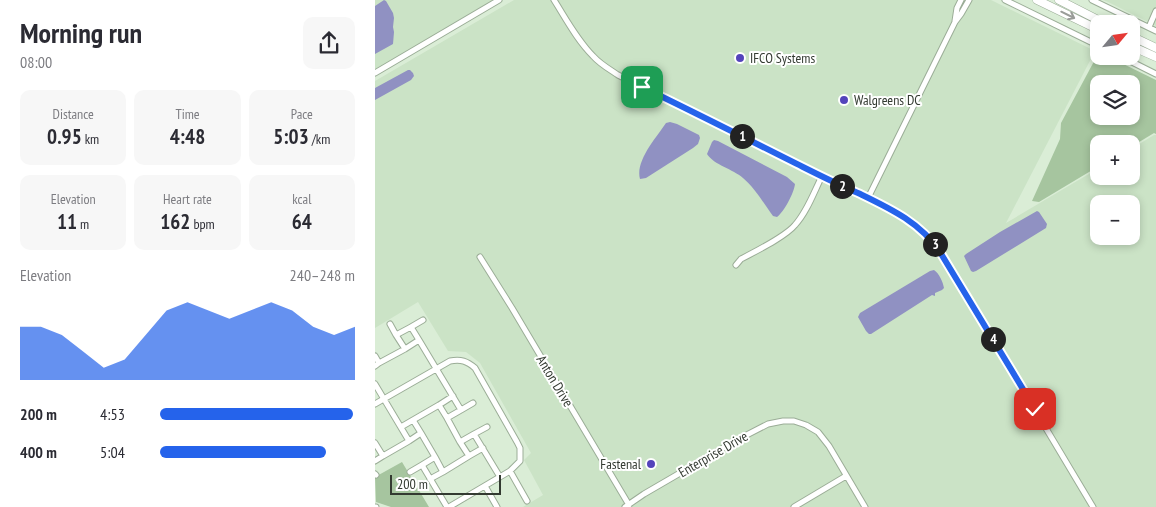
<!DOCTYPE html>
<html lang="en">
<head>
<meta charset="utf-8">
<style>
	body { margin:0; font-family:"PT Sans Narrow",sans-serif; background:#f7f7f7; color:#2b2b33; height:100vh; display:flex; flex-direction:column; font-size:19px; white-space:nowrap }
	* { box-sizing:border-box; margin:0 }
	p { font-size:16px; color:#7c7c81 }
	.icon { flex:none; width:28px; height:28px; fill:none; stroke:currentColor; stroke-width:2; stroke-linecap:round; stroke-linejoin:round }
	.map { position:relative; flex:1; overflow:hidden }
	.panel { display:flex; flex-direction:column; background:#fff; width:375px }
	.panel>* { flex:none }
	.needle { width:32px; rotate:61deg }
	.buttons { position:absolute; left:715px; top:15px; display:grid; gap:10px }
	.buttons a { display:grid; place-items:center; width:50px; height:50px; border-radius:10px; background:#fff; box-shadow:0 2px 8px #0003; font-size:25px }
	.scale { position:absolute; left:15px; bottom:12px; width:111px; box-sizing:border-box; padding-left:5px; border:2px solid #333a31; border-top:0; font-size:14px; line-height:18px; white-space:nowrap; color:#333a31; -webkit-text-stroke:4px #fff; paint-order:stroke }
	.pin { position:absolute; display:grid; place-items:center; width:42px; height:42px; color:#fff; margin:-21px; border-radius:10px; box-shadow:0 2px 8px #0006 }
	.km { position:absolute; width:25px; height:25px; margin:-12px; border-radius:50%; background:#222; color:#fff; font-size:14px; line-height:25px; text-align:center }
	.round { display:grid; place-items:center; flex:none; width:52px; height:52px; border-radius:10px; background:#f7f7f7 }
	.summary { display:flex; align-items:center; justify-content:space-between; height:85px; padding:0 20px }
	h1 { font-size:28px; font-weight:700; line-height:38px }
	.figures { display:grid; grid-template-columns:repeat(3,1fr); gap:8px; height:85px; padding:5px 20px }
	.figures div { display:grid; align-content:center; border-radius:10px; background:#f7f7f7; text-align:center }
	.figures b { font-size:21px; font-weight:700 }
	.figures small { font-size:14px; font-weight:400 }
	.figures p { font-size:14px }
	.chart { height:140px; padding:10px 20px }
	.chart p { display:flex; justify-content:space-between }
	.chart svg { width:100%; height:90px; margin-top:5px; fill:#2563eb; opacity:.7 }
	ul { padding:0 20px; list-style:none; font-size:16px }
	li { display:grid; grid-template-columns:80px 60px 1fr; align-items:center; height:38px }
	li i { height:12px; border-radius:6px; background:#2563eb }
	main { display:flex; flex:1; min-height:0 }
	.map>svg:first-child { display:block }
	.built { fill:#cbe3c6; fill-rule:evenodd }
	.green { fill:#a6c59f; fill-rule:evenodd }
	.water { fill:#9091c2 }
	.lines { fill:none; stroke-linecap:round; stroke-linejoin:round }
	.minor-casing { stroke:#9bad97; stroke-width:7 }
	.highway-casing { stroke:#9bad97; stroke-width:9 }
	.minor { stroke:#fff; stroke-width:5 }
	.highway { stroke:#fff; stroke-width:8 }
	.oneway { stroke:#999c98 }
	.route-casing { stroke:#fff; stroke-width:10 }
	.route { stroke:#2563eb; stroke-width:6 }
	.poi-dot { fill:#5444bb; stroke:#fff; stroke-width:2 }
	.labels { text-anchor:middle; stroke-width:4; stroke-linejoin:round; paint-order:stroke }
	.poi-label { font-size:14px; fill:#333a31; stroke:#fff; text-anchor:start }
	.street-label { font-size:14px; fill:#333a31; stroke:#fff }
</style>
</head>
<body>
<main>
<section class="panel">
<div class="summary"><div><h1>Morning run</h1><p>08:00</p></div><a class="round"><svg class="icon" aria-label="share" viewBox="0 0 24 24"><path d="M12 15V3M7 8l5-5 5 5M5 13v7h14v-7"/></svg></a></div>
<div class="figures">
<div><p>Distance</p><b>0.95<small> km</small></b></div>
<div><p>Time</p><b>4:48</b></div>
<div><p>Pace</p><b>5:03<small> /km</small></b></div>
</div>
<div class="figures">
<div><p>Elevation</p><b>11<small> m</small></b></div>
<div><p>Heart rate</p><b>162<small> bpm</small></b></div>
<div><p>kcal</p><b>64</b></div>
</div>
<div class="chart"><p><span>Elevation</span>240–248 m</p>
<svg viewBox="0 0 160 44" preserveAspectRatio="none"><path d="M0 44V18L10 18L20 22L30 30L40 38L50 34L60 22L70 10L80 6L90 10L100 14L110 10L120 6L130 10L140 18L150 22L160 18V44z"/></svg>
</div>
<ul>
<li><b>200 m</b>4:53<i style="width:99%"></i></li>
<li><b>400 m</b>5:04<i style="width:85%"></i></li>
</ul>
</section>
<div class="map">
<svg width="781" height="507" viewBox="0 0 781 507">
	<rect width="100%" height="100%" fill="#daedd6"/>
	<path class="built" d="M0 0H118L0 70Z
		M139 0H616L720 51 631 223 724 168V176H756V149L779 135H781V507H148L168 495 149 460 156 453 105 363 91 352 73 351 43 302 0 328V81ZM724 204H756V236H724Z
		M728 0H781V26L733 2Z"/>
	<path class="green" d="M724 52V56H732L781 80V134L779 133 756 147V144H724V166L664 202 657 201 685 139 686 123ZM724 84H756V116H724Z
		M27 462 54 507H16L1 502 0 477Z"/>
	<path class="water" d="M9 0 11 1 18 13 19 18 18 27 19 32 18 44 0 54V6Z
		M33 70H35L38 73 39 76 36 80 0 100V88Z
		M295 122 302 124 324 135 325 138 323 144 318 148 271 178 265 179C260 161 281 138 291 123Z
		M339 140 343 141 412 177 420 184C419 193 409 212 402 217L398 216C389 204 380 188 368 178 358 169 339 165 332 154L337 142Z
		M662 211 664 212 672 224 671 228 601 271 598 272 596 271 589 256 591 254 625 232Z
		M559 270C564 273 568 282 569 288L567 290 560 293V296L557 295 496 334H494L491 331 483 317 485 313 555 271Z"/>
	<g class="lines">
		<g class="minor-casing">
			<path id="minor" d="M179 0C191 19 202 40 218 56 225 64 234 69 243 75L447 176 515 209 530 218 553 236 565 252 602 313 718 507
				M630 0 724 46
				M717 0 781 31
				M580 21 582 8 586 0
				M774 27 781 11
				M745 56 781 74
				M0 73 124 0
				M493 198 580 22 586 14 594 0
				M105 257 137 308 254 505
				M361 265 366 259C381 251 410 237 420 225 432 212 439 192 447 176
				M15 324 21 335
				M36 327 48 320
				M44 340 36 327 21 335 30 349 44 340 86 410 72 418 64 405 78 396
				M0 356 4 363 0 366
				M4 363 30 349
				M0 384 34 441 46 433 38 420 26 427
				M0 404 75 361C86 359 92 361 100 368L142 442 145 448V461L135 471 74 507
				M86 410 98 403
				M72 418 85 442
				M38 420 64 405
				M46 433 60 457
				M99 434 112 427
				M0 443 8 456 0 461
				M108 448 94 456 85 442 99 434 125 477
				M8 456 34 441
				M135 471 152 501
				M35 472 47 465
				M68 472 94 456
				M0 474 1 475
				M55 479 68 472 60 457 47 465 72 507
				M110 486 122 507
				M0 507H1
				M250 507 269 494 360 441 393 424 408 421H419L431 425 443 432 454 446 490 507
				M419 507 471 476"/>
		</g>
		<g class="highway-casing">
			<path id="highway" d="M662 0 724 30
				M684 0 731 24
				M756 36 781 48
				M756 46 781 57"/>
		</g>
		<use href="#minor" class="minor"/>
		<use href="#highway" class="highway"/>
	</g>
	<defs><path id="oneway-shaft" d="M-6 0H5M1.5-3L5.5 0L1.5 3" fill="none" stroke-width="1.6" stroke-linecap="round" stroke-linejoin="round" transform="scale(1.25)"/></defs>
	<use class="oneway" href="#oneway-shaft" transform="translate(693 15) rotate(26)"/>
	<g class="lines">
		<g class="route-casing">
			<path id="route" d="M267 87C321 113 374 140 428 167 446 176 464 185 483 193 514 208 545 222 565 252L660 409"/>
		</g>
		<use href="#route" class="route"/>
	</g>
	<g class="poi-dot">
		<circle cx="365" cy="58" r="5"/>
		<circle cx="469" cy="100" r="5"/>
		<circle cx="276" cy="464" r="5"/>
	</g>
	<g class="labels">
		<g class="poi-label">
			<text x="375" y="63">IFCO Systems</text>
			<text x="479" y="105">Walgreens DC</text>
			<text x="266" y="469" text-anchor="end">Fastenal</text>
		</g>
		<g class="street-label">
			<text transform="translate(180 381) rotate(59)" y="5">Anton Drive</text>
			<text transform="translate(338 454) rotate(-30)" y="5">Enterprise Drive</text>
		</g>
	</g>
</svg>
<div class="buttons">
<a><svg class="needle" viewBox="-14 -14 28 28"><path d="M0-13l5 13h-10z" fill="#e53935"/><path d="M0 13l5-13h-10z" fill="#7c7c81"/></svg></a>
<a><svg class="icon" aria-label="layers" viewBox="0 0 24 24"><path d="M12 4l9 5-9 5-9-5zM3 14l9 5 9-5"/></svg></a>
<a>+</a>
<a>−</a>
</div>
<div class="scale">200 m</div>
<div class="pin" style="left:267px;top:87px;background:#1e9e55"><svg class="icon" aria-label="arrive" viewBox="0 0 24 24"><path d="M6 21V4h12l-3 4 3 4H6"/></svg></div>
<div class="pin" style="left:660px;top:409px;background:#d93025"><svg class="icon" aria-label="check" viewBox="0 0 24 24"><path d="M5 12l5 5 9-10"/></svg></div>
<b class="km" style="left:367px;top:136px">1</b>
<b class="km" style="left:467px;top:186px">2</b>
<b class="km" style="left:560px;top:244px">3</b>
<b class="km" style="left:618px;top:339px">4</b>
</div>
</main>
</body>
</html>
